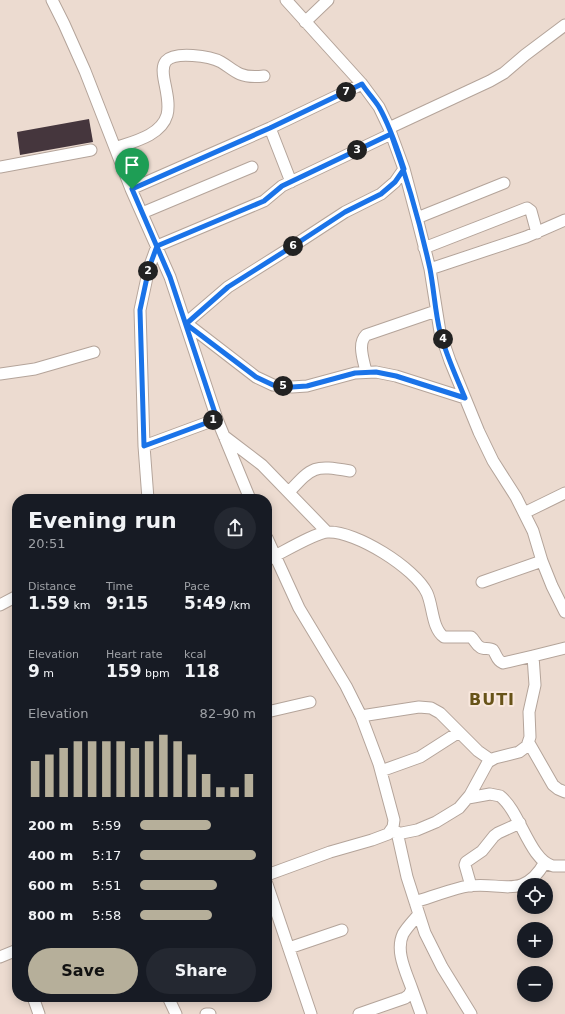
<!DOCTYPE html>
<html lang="en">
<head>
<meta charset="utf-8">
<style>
	body { margin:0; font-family:"DejaVu Sans",sans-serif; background:#242831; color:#f1f3f6; height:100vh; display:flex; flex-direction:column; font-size:15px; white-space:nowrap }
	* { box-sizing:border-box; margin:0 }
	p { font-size:13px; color:#9ea1a6 }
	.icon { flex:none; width:22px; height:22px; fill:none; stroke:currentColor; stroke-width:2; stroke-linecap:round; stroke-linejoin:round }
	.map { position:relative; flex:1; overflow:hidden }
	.drawer { position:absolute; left:12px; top:494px; width:260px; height:508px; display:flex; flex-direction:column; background:#171b24; border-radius:16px; box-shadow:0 2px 10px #0003 }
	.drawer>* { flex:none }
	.controls { position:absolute; left:517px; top:878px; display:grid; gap:8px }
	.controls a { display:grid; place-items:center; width:36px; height:36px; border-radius:50%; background:#171b24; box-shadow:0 2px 10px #0003; font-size:20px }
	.pin { position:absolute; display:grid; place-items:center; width:34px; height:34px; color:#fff; margin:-41px -17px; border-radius:50% 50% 50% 0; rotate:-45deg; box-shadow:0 0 4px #0007 }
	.pin .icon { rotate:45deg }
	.km { position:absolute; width:20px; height:20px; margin:-10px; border-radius:50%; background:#222; color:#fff; font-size:11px; line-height:20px; text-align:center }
	.round { display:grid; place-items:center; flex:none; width:42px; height:42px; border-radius:21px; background:#242831 }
	.head { display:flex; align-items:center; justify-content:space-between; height:68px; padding:0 16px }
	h1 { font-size:22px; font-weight:800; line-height:30px }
	.metrics { display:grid; grid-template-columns:repeat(3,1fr); gap:6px; height:68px; padding:4px 16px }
	.metrics div { display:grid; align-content:center }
	.metrics b { font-size:17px; font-weight:800 }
	.metrics small { font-size:11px; font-weight:400 }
	.metrics p { font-size:11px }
	.chart { height:112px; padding:8px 16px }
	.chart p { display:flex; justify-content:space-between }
	.chart svg { width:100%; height:72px; margin-top:4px; stroke:#b6af9a; stroke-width:6 }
	.button { display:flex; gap:8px; margin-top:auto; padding:8px 16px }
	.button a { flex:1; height:46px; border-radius:24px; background:#b6af9a; color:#111; font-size:16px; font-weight:800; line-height:46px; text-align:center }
	.button a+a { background:#242831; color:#f1f3f6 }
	ul { padding:0 16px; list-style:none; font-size:13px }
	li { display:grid; grid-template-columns:64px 48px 1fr; align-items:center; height:30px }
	li i { height:10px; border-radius:5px; background:#b6af9a }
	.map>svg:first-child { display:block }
	.building { fill:#45363d }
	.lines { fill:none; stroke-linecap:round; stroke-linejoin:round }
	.minor-casing { stroke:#b4a49a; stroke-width:13 }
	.minor { stroke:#fff; stroke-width:11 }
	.route-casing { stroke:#fff; stroke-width:8 }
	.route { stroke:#1a73e8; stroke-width:5 }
	.labels { text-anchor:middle; stroke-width:4; stroke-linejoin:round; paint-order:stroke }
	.district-label { font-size:16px; font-weight:bold; letter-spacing:1px; fill:#675318; stroke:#f9e8dd }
</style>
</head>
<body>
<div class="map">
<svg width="565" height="1014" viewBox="0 0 565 1014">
	<rect width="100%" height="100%" fill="#ecdbd0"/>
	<path class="building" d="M89 119 93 142 20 155 17 132Z"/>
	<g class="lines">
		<g class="minor-casing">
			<path id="minor" d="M52 0 64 24 85 71 131 189 170 277 217 419 250 499
				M286 0 362 84 379 107 389 128 404 169 417 218 430 269 440 332 450 361 479 432 493 461 516 497 533 531 542 561 552 586 565 612
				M305 22 328 0
				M270 128 291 182
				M389 128 490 81 504 73 525 55 565 25
				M115 148C132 142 161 136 167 115 170 104 166 90 164 79 163 73 162 66 166 61 175 51 210 56 221 62 228 66 233 71 240 74 247 77 256 77 264 76
				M0 167 91 150
				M404 169 395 182 381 194 345 212 293 246 228 287 186 323 256 377 273 385 292 387 307 386 355 373 376 372 396 376 465 398
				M131 189 270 128 362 84
				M142 213 252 167
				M417 218 504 183
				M424 248 527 208 531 211 537 233
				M430 269 526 237 565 220
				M366 372C364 361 357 344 366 335L436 311
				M0 374 35 369 94 352
				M224 436 262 465 327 532
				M144 446 217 419
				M289 492C313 466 314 465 350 471
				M148 499 144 446 140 310 149 268 157 246 264 201 282 186 391 134
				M524 513 565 493
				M267 538 299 608 346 686 361 716 379 764 394 820 393 827 388 834 372 840 330 852 267 875
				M267 560C280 554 316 532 328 532 356 531 415 568 427 593 433 606 432 629 444 637H471C475 640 476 645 480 647 484 650 489 647 493 650 497 655 496 660 503 663L533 656
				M482 582 542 561
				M0 605 17 596
				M267 712 310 702
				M361 716 419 707 431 708 440 713 478 751 491 760
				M529 743 553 785 558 789 565 792
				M381 771 420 757 459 732
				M468 798 490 794 500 796C520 811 530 861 553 866 556 866 561 866 565 866
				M390 832 402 833 417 830 436 822 459 808 470 795 488 762 495 758 519 752 527 746 530 737 529 712 535 685 533 656 565 648
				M397 832 407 877 425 933 442 967 471 1014
				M267 884 311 1014
				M471 886 465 865 466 862 482 851 494 836 498 833 520 823
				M415 902C431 897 447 891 463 887 498 879 522 903 545 862
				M289 948 342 930
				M0 957 17 950
				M412 989 421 1014
				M33 997 39 1014
				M168 997 176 1014
				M206 1014H210
				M359 1014 405 998 409 995 412 989C406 972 395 951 403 934 407 927 414 920 419 914"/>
		</g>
		<use href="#minor" class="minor"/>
	</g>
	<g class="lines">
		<g class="route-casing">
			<path id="route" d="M132 189 170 277 217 419 144 446 140 310 149 268 157 246 264 201 282 186 391 134C407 178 420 223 430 269 434 290 435 311 440 332 446 355 456 376 465 398L396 376 376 372 355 373 307 386 292 387 273 385 256 377 186 324 228 287 293 246 345 212 381 194 395 182 404 169C397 148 390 126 379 107 374 99 367 92 362 84L270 128 132 189"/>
		</g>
		<use href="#route" class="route"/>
	</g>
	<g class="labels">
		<g class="district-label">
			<text x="492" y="705">BUTI</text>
		</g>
	</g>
</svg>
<div class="controls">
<a><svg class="icon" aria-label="locate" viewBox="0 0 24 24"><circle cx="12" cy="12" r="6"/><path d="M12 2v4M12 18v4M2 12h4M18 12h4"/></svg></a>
<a>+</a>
<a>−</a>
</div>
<div class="pin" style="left:132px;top:189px;background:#1e9e55"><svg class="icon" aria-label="arrive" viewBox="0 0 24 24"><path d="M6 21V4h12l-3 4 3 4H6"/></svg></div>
<b class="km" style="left:213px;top:420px">1</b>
<b class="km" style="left:148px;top:271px">2</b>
<b class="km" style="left:357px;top:150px">3</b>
<b class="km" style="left:443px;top:339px">4</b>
<b class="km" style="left:283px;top:386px">5</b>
<b class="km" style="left:293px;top:246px">6</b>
<b class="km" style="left:346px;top:92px">7</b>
<section class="drawer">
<div class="head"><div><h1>Evening run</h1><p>20:51</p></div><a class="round"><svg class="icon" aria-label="share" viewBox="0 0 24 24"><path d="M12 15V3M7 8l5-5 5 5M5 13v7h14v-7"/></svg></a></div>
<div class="metrics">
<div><p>Distance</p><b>1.59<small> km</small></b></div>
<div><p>Time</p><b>9:15</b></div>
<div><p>Pace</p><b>5:49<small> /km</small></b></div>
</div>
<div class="metrics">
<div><p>Elevation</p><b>9<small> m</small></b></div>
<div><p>Heart rate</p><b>159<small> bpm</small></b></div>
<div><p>kcal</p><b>118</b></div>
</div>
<div class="chart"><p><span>Elevation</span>82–90 m</p>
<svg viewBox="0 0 160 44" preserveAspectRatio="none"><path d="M5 44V22M15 44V18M25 44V14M35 44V10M45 44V10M55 44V10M65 44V10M75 44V14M85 44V10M95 44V6M105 44V10M115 44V18M125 44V30M135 44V38M145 44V38M155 44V30"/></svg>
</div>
<ul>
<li><b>200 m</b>5:59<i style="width:61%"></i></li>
<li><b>400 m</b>5:17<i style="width:100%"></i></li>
<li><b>600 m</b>5:51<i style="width:66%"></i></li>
<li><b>800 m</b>5:58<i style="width:62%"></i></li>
</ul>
<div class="button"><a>Save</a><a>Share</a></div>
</section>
</div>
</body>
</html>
